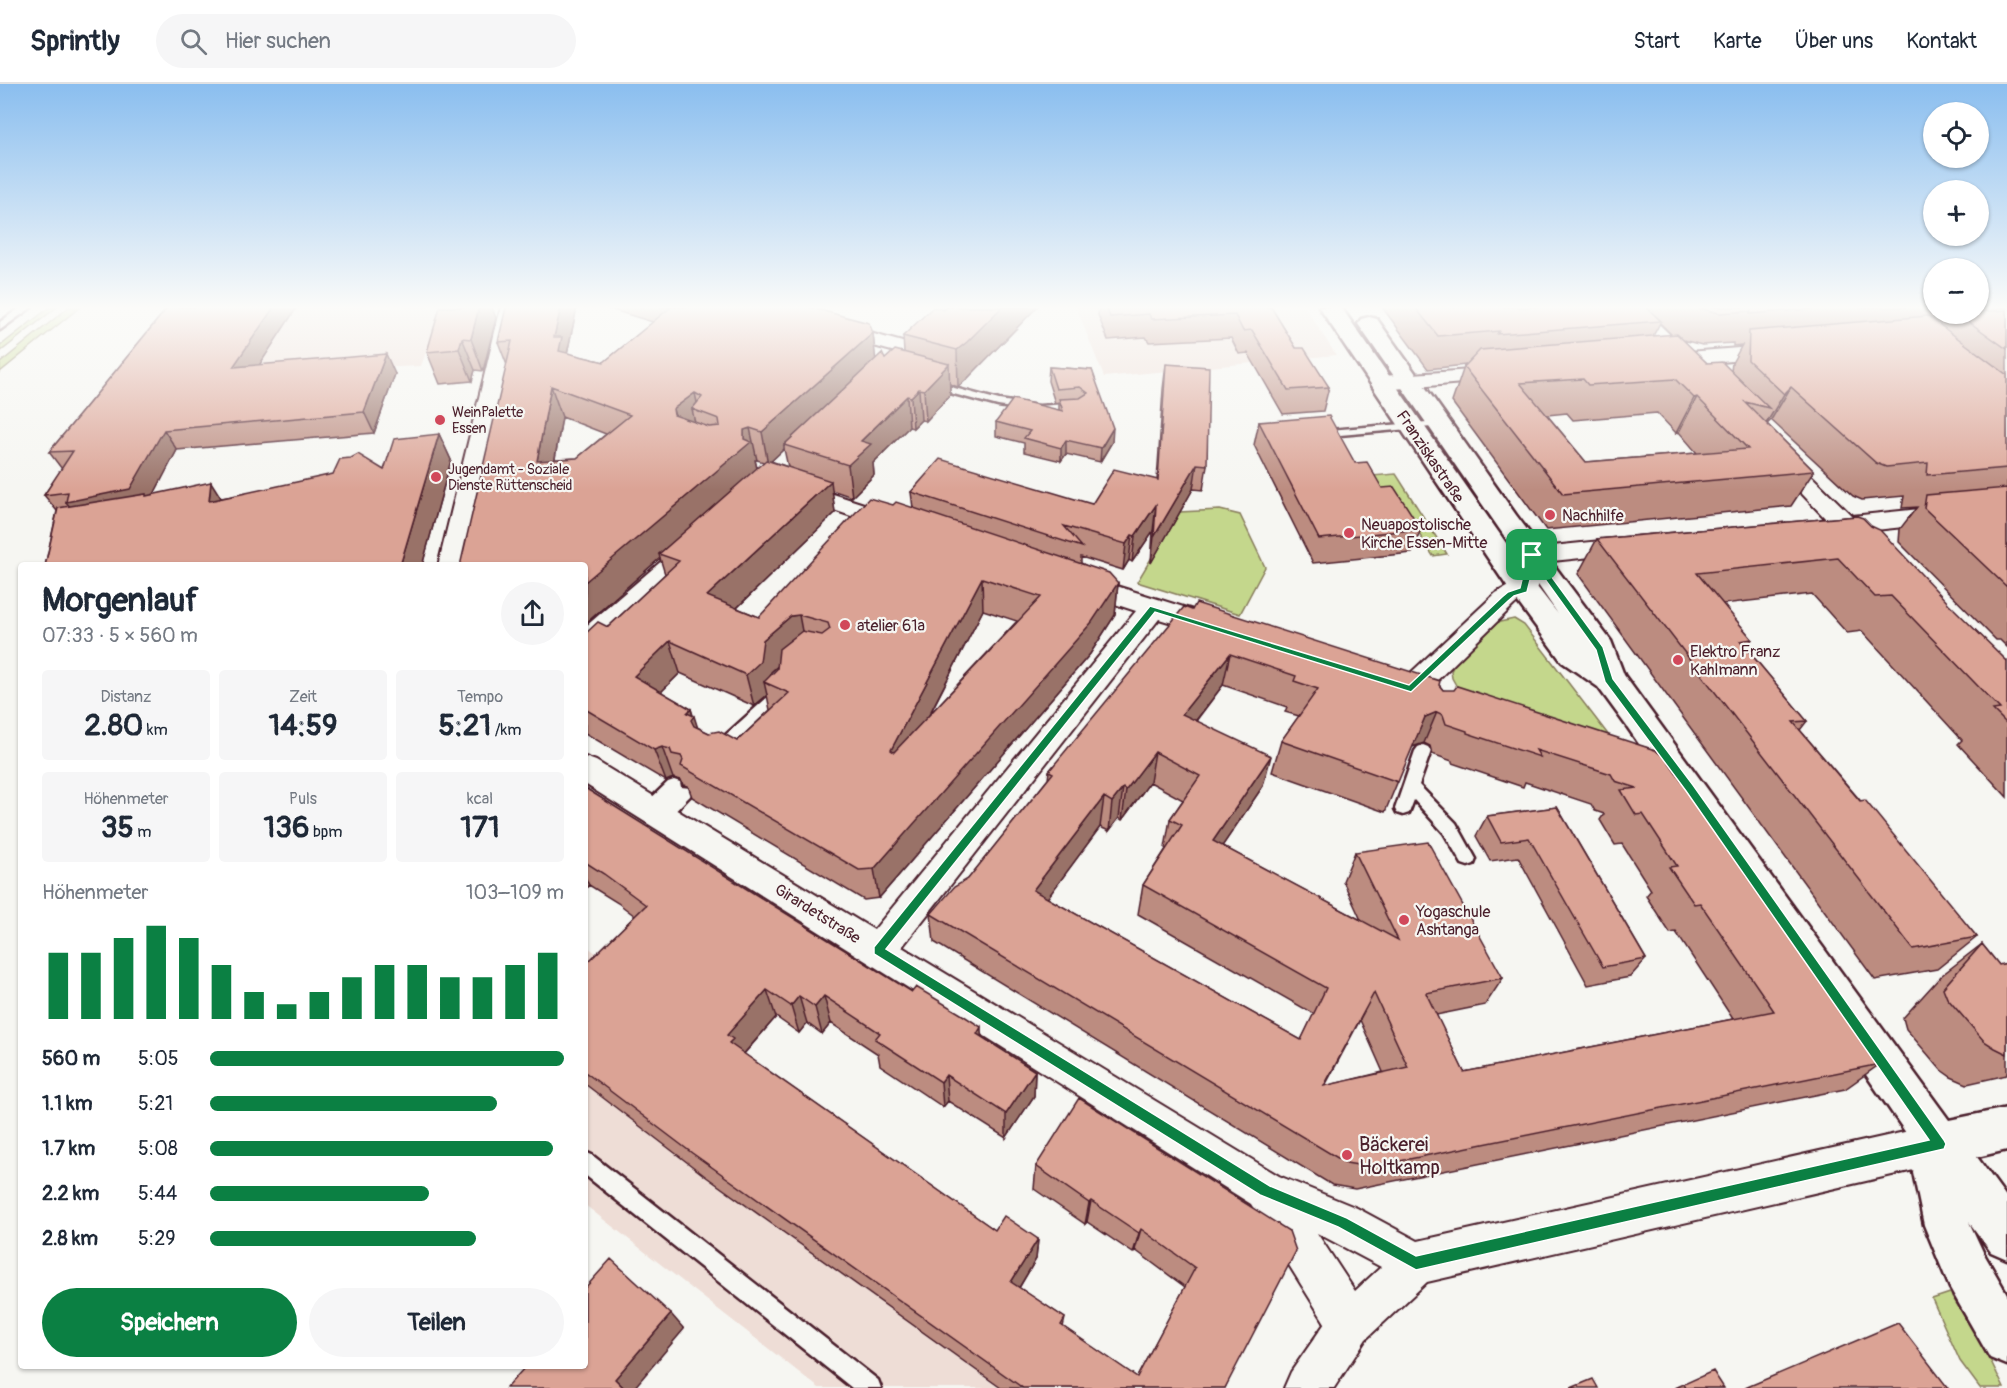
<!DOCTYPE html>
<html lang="de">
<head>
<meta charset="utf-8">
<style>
	body { margin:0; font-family:Pangolin,sans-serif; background:#f6f6f7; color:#1f2937; height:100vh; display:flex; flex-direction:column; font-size:22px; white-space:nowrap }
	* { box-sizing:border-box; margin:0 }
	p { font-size:20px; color:#747a83 }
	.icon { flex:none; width:33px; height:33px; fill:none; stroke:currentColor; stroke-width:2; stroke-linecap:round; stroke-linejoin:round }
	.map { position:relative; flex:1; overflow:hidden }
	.sheet { position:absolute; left:18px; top:478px; width:570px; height:807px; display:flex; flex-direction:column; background:#fff; border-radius:6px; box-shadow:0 2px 4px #0004 }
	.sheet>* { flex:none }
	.tools { position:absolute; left:1923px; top:18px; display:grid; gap:12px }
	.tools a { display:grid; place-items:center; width:66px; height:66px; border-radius:50%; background:#fff; box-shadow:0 2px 4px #0004; font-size:30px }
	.pin { position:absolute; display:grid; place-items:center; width:51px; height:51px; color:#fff; margin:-26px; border-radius:12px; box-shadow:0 3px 9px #0006 }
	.round { display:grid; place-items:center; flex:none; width:63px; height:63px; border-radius:32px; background:#f6f6f7 }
	.summary { display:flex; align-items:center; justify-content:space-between; height:102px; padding:0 24px }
	h1 { font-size:33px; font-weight:700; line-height:45px }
	.stats { display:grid; grid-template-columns:repeat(3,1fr); gap:9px; height:102px; padding:6px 24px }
	.stats div { display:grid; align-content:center; border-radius:6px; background:#f6f6f7; text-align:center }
	.stats b { font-size:30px; font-weight:700 }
	.stats small { font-size:16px; font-weight:400 }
	.stats p { font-size:16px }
	.chart { height:168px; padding:12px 24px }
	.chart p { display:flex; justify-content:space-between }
	.chart svg { width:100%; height:108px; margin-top:6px; stroke:#0b8043; stroke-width:6 }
	.button { display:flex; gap:12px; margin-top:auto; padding:12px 24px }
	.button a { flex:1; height:69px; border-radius:36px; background:#0b8043; color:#fff; font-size:24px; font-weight:700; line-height:69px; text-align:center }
	.button a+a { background:#f6f6f7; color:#1f2937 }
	ul { padding:0 24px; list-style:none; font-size:20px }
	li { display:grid; grid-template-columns:96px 72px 1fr; align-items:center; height:45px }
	li i { height:15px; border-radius:8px; background:#0b8043 }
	header { display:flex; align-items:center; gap:36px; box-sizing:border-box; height:84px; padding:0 30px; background:#fff; border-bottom:2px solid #e0e1e3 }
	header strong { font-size:28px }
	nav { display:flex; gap:33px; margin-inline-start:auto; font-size:21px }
	.search { width:420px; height:54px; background:#f6f6f7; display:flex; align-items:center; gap:15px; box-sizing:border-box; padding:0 21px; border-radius:33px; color:#747a83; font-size:22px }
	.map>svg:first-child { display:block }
	.built { fill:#eeddd6 }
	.green { fill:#c4d78c; stroke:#877b5c; stroke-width:1.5 }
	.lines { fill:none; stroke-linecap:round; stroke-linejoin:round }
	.lane-casing { stroke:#4a1f2b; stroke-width:5 }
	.street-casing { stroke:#4a1f2b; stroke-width:4 }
	.secondary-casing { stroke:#4a1f2b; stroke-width:5 }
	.lane { fill:#f6f6f2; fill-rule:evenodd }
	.street { fill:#f6f6f2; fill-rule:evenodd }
	.secondary { fill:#f6f6f2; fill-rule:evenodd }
	.wall { fill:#bc8c80; stroke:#4a1f2b; stroke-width:1.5; fill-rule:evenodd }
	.shaded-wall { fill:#997268; stroke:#4a1f2b; stroke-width:1.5 }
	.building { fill:#dba395; stroke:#4a1f2b; stroke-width:1.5; fill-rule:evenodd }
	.route { fill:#0b8043; stroke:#fff; stroke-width:1.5; fill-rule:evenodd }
	.poi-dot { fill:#d1495b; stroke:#f6f6f2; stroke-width:2 }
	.labels { text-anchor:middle; stroke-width:4.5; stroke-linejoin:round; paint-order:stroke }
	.far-poi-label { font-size:14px; fill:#4a1f2b; stroke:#f6f6f2; text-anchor:start }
	.street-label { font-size:16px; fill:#4a1f2b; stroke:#f6f6f2 }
	.poi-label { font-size:16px; fill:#4a1f2b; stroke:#f6f6f2; text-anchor:start }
	.near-poi-label { font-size:20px; fill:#4a1f2b; stroke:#f6f6f2; text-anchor:start }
</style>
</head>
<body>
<header>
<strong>Sprintly</strong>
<div class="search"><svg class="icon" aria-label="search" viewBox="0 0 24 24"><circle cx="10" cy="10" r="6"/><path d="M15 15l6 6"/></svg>Hier suchen</div>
<nav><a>Start</a><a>Karte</a><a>Über uns</a><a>Kontakt</a></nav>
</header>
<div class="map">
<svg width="2007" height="1304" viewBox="0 0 2007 1304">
	<rect width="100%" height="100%" fill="#f6f6f2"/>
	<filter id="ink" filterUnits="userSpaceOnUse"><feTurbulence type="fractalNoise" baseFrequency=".0167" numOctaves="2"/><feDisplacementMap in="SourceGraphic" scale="12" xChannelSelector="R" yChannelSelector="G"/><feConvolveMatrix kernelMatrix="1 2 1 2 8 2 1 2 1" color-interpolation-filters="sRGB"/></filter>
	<g filter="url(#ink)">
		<path class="built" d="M177 223H442L421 282 139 294Z
			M1076 223H1305L1336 271 1104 293Z
			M585 861 994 1159 995 1166 937 1258 999 1304H819L585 1121Z"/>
		<path class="green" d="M50 223H57L0 268V262Z
			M69 223H80L0 288V279Z
			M1396 390 1447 470 1433 472 1398 417 1359 393Z
			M1220 426 1240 431 1265 483 1240 530 1137 498 1179 428Z
			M1514 535 1524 541 1616 661 1457 603 1452 594 1451 587 1456 577 1495 539Z
			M1950 1209 1986 1267 2004 1304H1980L1960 1277 1932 1215Z"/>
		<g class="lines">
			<g class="lane-casing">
				<path id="lane" d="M21 223H32L0 246V238Z
					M932 298 999 316 1039 322 1079 319 1085 322 1079 325 1039 328 998 322 928 303V299Z
					M1439 337 1443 338V342L1317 353 1311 350 1317 347Z
					M777 599 784 604 782 617 731 663H721L718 659 721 655 770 611 772 600Z
					M1423 661 1428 663 1431 667 1419 701 1456 739 1476 775 1474 780 1468 782 1462 780 1444 749 1414 716 1409 729 1403 731 1397 729 1395 725 1415 667 1418 663Z
					M674 696 680 698 681 703 690 704 692 708 690 712C680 721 667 741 653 737L651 732 643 730 641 726 643 722 668 698Z
					M585 1068 592 1071 878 1296 881 1304H852L585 1091Z"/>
			</g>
			<g class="street-casing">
				<path id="street" d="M501 223H521L464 482H438Z
					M745 223H777L913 261 916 265 913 269 906 271 748 227Z
					M1620 223H1641L1688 268 1777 261 1784 263 1787 267 1784 271 1777 273 1699 280 1696 285 1688 286 1678 282 1653 281 1649 277 1653 273 1666 270Z
					M1501 284 1509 285 1512 290 1509 295 1382 306 1374 304 1371 299 1374 294 1382 292Z
					M1778 365 1786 367 1852 432 2007 416V432L1866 447 1869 451 1865 457C1854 460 1848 458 1840 450L1827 451 1818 449 1814 443 1818 437 1826 435 1766 372 1770 367Z
					M796 398 904 433 907 439 904 445 895 447 787 410 784 405 787 400Z
					M695 454 704 456 708 462 704 468 595 565 585 568V543L686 456Z
					M1630 454 1639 456 1643 462 1639 468 1543 478 1537 506 1533 512 1520 516 1514 521 1421 612 1411 616 1401 612 1397 605 1401 598 1496 509 1512 500 1519 471 1523 465Z
					M1078 490 1225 536 1229 543 1225 550 1215 552 1159 535 902 863 1279 1092 1357 1124 1418 1157 1940 1040 1954 1046 1960 1060 1954 1074 1940 1080 1427 1198 1366 1255 1334 1304H1284L1291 1288 1325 1239 1251 1120 585 700V673L596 677 874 846 1136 527 1069 505 1065 499 1069 493ZM1317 1149 1381 1183 1355 1207Z"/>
			</g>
			<g class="secondary-casing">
				<path id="secondary" d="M1319 223H1341L1534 499 1558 530 1358 240 1361 235 1369 233 1377 235 1516 431 1611 557 1624 591 1949 1036 2007 1024V1066L1977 1073 2007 1114V1175L1991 1168 1969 1138 1984 1170 2007 1210V1281L1990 1274 1950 1204 1924 1141 1913 1088 1917 1065 1628 644 1598 603 1562 578 1514 513Z"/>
			</g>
			<use href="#lane" class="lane"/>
			<use href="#street" class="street"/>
			<use href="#secondary" class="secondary"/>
		</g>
		<path class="wall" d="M168 223H297L259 281 395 290 374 349 177 366 153 410 221 414 384 386 439 350 451 376 422 482H45L57 427 44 411 62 385 49 368Z
			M577 223 567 269 604 278 653 238 603 223H812L811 224 873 249 875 275H885L904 269 903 252 947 223H1037L968 294 958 303 950 300V311L926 337 921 336 913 344 909 343 873 379 874 391 852 413 832 406 835 429 737 524 759 533 893 421 913 424 911 408 1092 420 1157 396 1163 305 1166 280 1207 381 1203 406 1193 405 1151 479 1153 447 1132 478 1129 476 1123 486 1081 473V479L1118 499 1115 531 1090 570 879 814 864 816 692 713 688 702 683 701 681 696 673 694 666 697 585 649V550L608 543 665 490 660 474 585 540V482L498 258ZM562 333 606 350 577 374 555 375ZM784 365 788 383 771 377ZM755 376H757L764 378 757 384ZM983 526 1017 537 930 630ZM778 582 777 585 770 592 771 588ZM680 589 754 622 767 611 770 626 737 657 709 649 697 643 691 625 661 608Z
			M1099 223H1271L1296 264 1329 303 1323 327 1283 330 1248 269 1239 270 1231 254 1149 258 1146 253 1108 256 1098 231Z
			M1382 223H1934V230H1978V223H2007V563L2000 556H1996L1899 458 1900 445 1917 423 1902 424 1904 412 1862 416 1853 412 1771 336 1767 340 1814 387 1791 422 1546 446 1452 318 1464 283 1466 281 1428 285ZM1660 239 1672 251 1653 252ZM1683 256 1702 261 1733 259V262L1742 261 1732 279 1731 287 1707 279ZM1567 329 1573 336 1657 329 1676 349 1679 348 1697 369 1586 378 1547 331Z
			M496 234 483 287 475 286 472 297 440 300 427 268Z
			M1049 283 1092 286 1112 358 1100 378 1066 370 1061 377 1024 368V359L996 352V338L1059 326V318L1055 319 1048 297Z
			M1259 338 1355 379 1421 445 1412 469 1313 479 1254 361Z
			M1857 432 2007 577V713L1958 660 1962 656 1862 547 1847 549 1812 510 1722 520 1752 555 1746 564 1807 637 1800 646 1977 853 1937 885 1875 896 1578 490 1597 455Z
			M1192 526 1439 601 1443 606 1655 666 1880 980 1845 1005 1355 1105 1332 1101 934 858 931 830 968 795 1048 695 1049 687ZM1223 601 1287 623 1285 628 1299 632 1281 657 1272 688 1385 728 1412 663 1424 659 1430 662 1432 670 1452 677V679L1523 703 1525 698 1591 720 1595 727 1604 730 1600 736 1615 761 1622 760 1651 806 1646 812 1670 849 1676 848 1733 935 1464 988 1436 931 1485 921 1503 894 1355 768 1343 797 1361 836 1222 762 1263 702 1196 637ZM1150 698 1183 716 1170 735 1165 764 1166 765 1143 801 1138 830 1314 930 1301 956 1047 814 1100 743 1109 747 1119 734 1122 736ZM1360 936 1383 988 1325 1002Z
			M585 704 1035 987 1034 1012 1006 1054 948 1017 943 1023 880 981 878 970 831 939 822 950 807 939 799 949 776 933 744 970 995 1146 1038 1155 1036 1175 1019 1204 1065 1234 1063 1243 1137 1293 1185 1203 1135 1166 1133 1169 1087 1138 1085 1140 1034 1105 1036 1082 1289 1147 1225 1304H1001L705 1092 585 1000V881L635 832 618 819 589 801 585 805Z
			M1557 723 1646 875 1630 893 1588 901 1518 773 1490 777 1476 752 1487 732Z
			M1982 860 1999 881 2007 879V991L1967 1000 1951 993 1941 986 1906 945 1903 934 1942 891Z
			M1684 1300 1724 1304H1675Z"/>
		<path class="shaded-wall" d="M274 223H297L245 303 233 283Z
			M479 223H492L496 234 483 287 471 255Z
			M561 223H577L567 270 569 298 554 253Z
			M1002 223H1037L968 294 958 303 957 266Z
			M873 249 876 279 784 361V365L768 380 762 348Z
			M462 254 475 286 472 297 459 265Z
			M386 270 395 290 374 349 364 328Z
			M949 280 950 311 926 337 924 306Z
			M551 302 562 333 549 408 537 377Z
			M1791 303 1771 336 1764 343 1784 310Z
			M919 305 921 336 913 344 911 313Z
			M695 309 699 328 692 325 696 344 681 356 673 325Z
			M907 312 909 343 873 379 874 391 852 413 848 381 861 357Z
			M1697 313 1679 348 1676 349 1694 314Z
			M750 344 757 376H755L758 389 659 470 660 474 585 540V498L744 355V346Z
			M1113 344 1112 358 1100 378 1101 364Z
			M164 346 177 366 151 416 82 438 66 418Z
			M439 350 451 376 422 482H400Z
			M1066 356V370L1061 377V364Z
			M1197 380 1193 405 1151 479 1154 453Z
			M831 397 835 429 716 544 707 512Z
			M211 398 228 425 209 417Z
			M1156 421 1153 447 1132 478 1135 452Z
			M1132 451 1129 476 1123 486 1126 460Z
			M982 494 983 526 895 697 891 666Z
			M1118 499 1115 531 1090 570 879 814 874 785Z
			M799 531 805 563 798 564 771 588 769 601 764 598 767 611 754 622 746 591 763 556 791 532Z
			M670 557 680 589 646 623 634 592Z
			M1230 570 1223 601 1177 661 1182 630Z
			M691 625 693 633 694 632 704 664 687 629Z
			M1437 628 1424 659 1412 663 1425 633Z
			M662 663 673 694 666 697 654 666Z
			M1155 668 1150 698 1122 736 1126 706Z
			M1271 672 1263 702 1206 786 1213 757Z
			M1123 704 1119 734 1109 747 1112 718Z
			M1104 713 1100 743 1032 835 1033 806Z
			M585 793 589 801 585 805Z
			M767 906 776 933 740 974 729 959 727 951Z
			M799 912 807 939 799 949 791 922Z
			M824 912 831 939 822 950 815 923Z
			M981 943 982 970 977 950Z
			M1035 987 1034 1012 1006 1054V1030Z
			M946 991 948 1017 943 1023 941 998Z
			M1091 1117 1087 1138 1085 1140 1089 1119Z
			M1141 1145 1135 1166 1133 1169 1139 1149Z
			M1038 1155 1036 1175 1011 1217V1198Z
			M671 1230 684 1245 634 1304H624L615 1295Z"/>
		<path class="building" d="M168 223H274L233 283 386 270 364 328 164 346 130 405 66 418 68 408 44 411 73 367 49 368Z
			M440 223H479L471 255 462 254 459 265 427 268Z
			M506 223H561L554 253H562L559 267 604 278 671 223H809L869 239 873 249 762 348 750 344 744 346V355L751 358 585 498V482H460L512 257 498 258ZM551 302 630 331 577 374 537 377ZM695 309 702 313 692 325 719 335 720 342 709 343 674 331 673 325Z
			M933 223 944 226 947 223H1002L967 258 957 266 903 252Z
			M1106 223H1271L1296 264H1304L1329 303 1288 306 1252 246 1243 247 1235 231 1151 235 1149 230 1110 233Z
			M1415 223H1646L1661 237 1497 250 1499 247 1438 252Z
			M1694 223H1837L1750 230 1751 227 1719 229Z
			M2007 226V265L1958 230H1978V228Z
			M1928 232 2007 291V384L1927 391 1928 379 1886 383 1876 379 1791 303 1784 310 1748 276 1749 247Z
			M1677 250 1707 279 1722 278 1769 324 1745 318 1814 387 1563 410 1464 283 1480 266ZM1583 295 1588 301 1675 295 1694 314 1697 313 1748 365 1586 378 1520 299Z
			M895 266 949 280 924 306 919 305 911 313 907 312 861 357 871 360 848 381 784 361 882 269 885 275Z
			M1166 280 1209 283 1207 381 1197 380 1154 453 1156 421 1135 452 1132 451 1126 460 1064 442 1082 463 911 408 940 375 1092 420 1114 385 1158 396Z
			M1049 283 1092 286 1113 344 1101 364 1066 356 1061 364 1024 354 1030 347 996 338 1013 315 1063 327 1059 315 1080 314 1088 309 1080 303 1056 305Z
			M1329 332 1355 379 1367 378 1382 404 1394 403 1421 445 1319 455 1259 338Z
			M439 350 400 482H45L58 424 146 410V412L211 398 209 417 333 390 340 375 351 374 358 370 384 386 394 355Z
			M766 376 831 397 707 512 759 533 869 414 893 421 896 418 1109 489 1118 499 1092 538 874 785 859 786 681 682 683 676 681 672 672 670 670 665 662 663 654 666 585 625V550L598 538 608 543 679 477 659 470ZM982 494 1041 513 894 668 891 666ZM799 531 828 539 830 545 822 551 802 547 779 565 777 585 764 598 789 609 737 657 719 647 709 649 694 642 691 636 694 632 687 629 691 625 634 592 670 557 746 591 760 578 763 556 791 532Z
			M2007 404V503L1924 424 1926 411Z
			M1857 432 1863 434 1871 442 1880 446 1949 520 2007 577V640L1993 626 2000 625 1891 512 1875 513 1838 474 1697 489 1752 555 1740 557 1807 637 1793 638 1860 717 1865 716 1977 853 1913 865 1597 455Z
			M1196 519 1440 597 1439 601 1443 606H1454L1457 602 1655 666 1667 675 1880 980 1370 1083 1346 1079 931 830 954 803 968 795 1053 689 1049 687 1184 523 1192 526ZM1230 570 1296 592 1294 597 1318 605 1281 657 1398 698 1425 633 1437 628 1443 631 1446 640 1467 647V649L1540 673 1536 666 1611 690 1615 697 1637 704 1621 706 1636 731 1643 730 1677 782 1669 783 1694 820 1700 819 1774 927 1464 988 1426 909 1503 894 1428 758 1355 768 1398 856 1213 757 1271 672 1182 630ZM1155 668 1200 692 1170 735 1182 741 1143 801 1326 904 1301 956 1033 806 1104 713 1112 718 1123 704 1126 706ZM1374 909 1408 983 1324 1002Z
			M585 704 912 908 916 903 961 930 981 943 977 950 1035 987 1006 1030 946 991 941 998 875 955 880 949 824 912 815 923 799 912 791 922 767 906 727 951 733 955 729 959 995 1146 1004 1132 1038 1155 1011 1198 1065 1234 1061 1241 1137 1293 1195 1184 1141 1145 1139 1149 1091 1117 1089 1119 1036 1082 1079 1014 1289 1147 1296 1167 1225 1304H1023L692 1069 585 988V881L646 821 604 790 585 778Z
			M1557 723 1646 875 1603 883 1529 754 1501 758 1487 732Z
			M1982 860 1999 881 2007 879V970L1995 964 1984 957 1947 914 1943 904Z
			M611 1175 671 1230 615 1295 624 1304H506L526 1282H585V1204Z
			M1898 1239 1948 1304H1745Z
			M1713 1287 1724 1304H1686L1684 1300Z
			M1593 1295 1598 1304H1571Z"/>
	</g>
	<linearGradient id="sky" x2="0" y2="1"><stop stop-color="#8abeef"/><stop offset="0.55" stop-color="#fbfbf9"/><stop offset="1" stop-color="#fbfbf9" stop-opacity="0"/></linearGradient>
	<rect width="2007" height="406" fill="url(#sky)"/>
	<path class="route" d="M1532 469 1535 470 1603 563 1613 595 1693 701 1944 1056 1946 1060 1944 1065 1416 1186 1338 1143 1260 1111 874 870V863L1150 522 1409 601 1502 513 1508 508 1520 504 1528 471ZM1534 480 1596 566 1605 598 1686 707 1929 1056 1416 1172 1347 1134 1270 1102 886 865 1155 528 1411 608 1508 517 1514 512 1527 508Z"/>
	<g class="poi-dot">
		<circle cx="440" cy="336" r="6"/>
		<circle cx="436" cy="393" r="6"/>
		<circle cx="1550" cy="431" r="6"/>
		<circle cx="1349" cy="449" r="6"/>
		<circle cx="845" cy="541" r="6"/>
		<circle cx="1678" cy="576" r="6"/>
		<circle cx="1404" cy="836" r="6"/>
		<circle cx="1347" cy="1071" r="6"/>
	</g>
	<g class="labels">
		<g class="far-poi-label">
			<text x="452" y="333">WeinPalette<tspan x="452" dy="16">Essen</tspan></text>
			<text x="448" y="390">Jugendamt - Soziale<tspan x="448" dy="16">Dienste Rüttenscheid</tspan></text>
		</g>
		<g class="street-label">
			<text transform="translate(1431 372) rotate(56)" y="6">Franziskastraße</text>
			<text transform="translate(818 829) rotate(32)" y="6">Girardetstraße</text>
		</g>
		<g class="poi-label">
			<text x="1562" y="437">Nachhilfe</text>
			<text x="1361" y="446">Neuapostolische<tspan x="1361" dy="18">Kirche Essen-Mitte</tspan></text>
			<text x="857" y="547">atelier 61a</text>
			<text x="1690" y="573">Elektro Franz<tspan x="1690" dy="18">Kahlmann</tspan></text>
			<text x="1416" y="833">Yogaschule<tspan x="1416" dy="18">Ashtanga</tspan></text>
		</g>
		<g class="near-poi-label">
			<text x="1359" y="1067">Bäckerei<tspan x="1359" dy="23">Holtkamp</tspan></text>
		</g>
	</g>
</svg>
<div class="tools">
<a><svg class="icon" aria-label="locate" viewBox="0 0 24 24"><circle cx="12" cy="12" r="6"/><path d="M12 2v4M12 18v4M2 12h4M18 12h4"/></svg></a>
<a>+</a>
<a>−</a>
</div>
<div class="pin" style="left:1532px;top:471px;background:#1e9e55"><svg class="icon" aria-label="arrive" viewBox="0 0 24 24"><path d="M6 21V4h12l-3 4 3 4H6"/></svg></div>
<section class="sheet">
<div class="summary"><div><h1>Morgenlauf</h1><p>07:33 · 5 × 560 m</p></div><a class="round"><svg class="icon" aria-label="share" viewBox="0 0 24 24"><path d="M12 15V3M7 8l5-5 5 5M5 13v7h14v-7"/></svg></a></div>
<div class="stats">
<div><p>Distanz</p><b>2.80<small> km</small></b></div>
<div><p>Zeit</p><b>14:59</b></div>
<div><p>Tempo</p><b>5:21<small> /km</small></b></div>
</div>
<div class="stats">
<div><p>Höhenmeter</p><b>35<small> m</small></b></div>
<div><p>Puls</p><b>136<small> bpm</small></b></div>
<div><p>kcal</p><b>171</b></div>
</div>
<div class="chart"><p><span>Höhenmeter</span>103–109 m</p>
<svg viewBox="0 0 160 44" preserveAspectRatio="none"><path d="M5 44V17M15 44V17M25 44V11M35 44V6M45 44V11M55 44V22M65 44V33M75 44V38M85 44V33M95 44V27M105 44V22M115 44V22M125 44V27M135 44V27M145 44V22M155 44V17"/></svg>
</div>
<ul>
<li><b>560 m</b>5:05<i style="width:100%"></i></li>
<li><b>1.1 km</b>5:21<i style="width:81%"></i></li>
<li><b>1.7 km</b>5:08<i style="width:97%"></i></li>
<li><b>2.2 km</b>5:44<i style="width:62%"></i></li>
<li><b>2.8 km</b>5:29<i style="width:75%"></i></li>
</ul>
<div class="button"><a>Speichern</a><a>Teilen</a></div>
</section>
</div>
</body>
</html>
